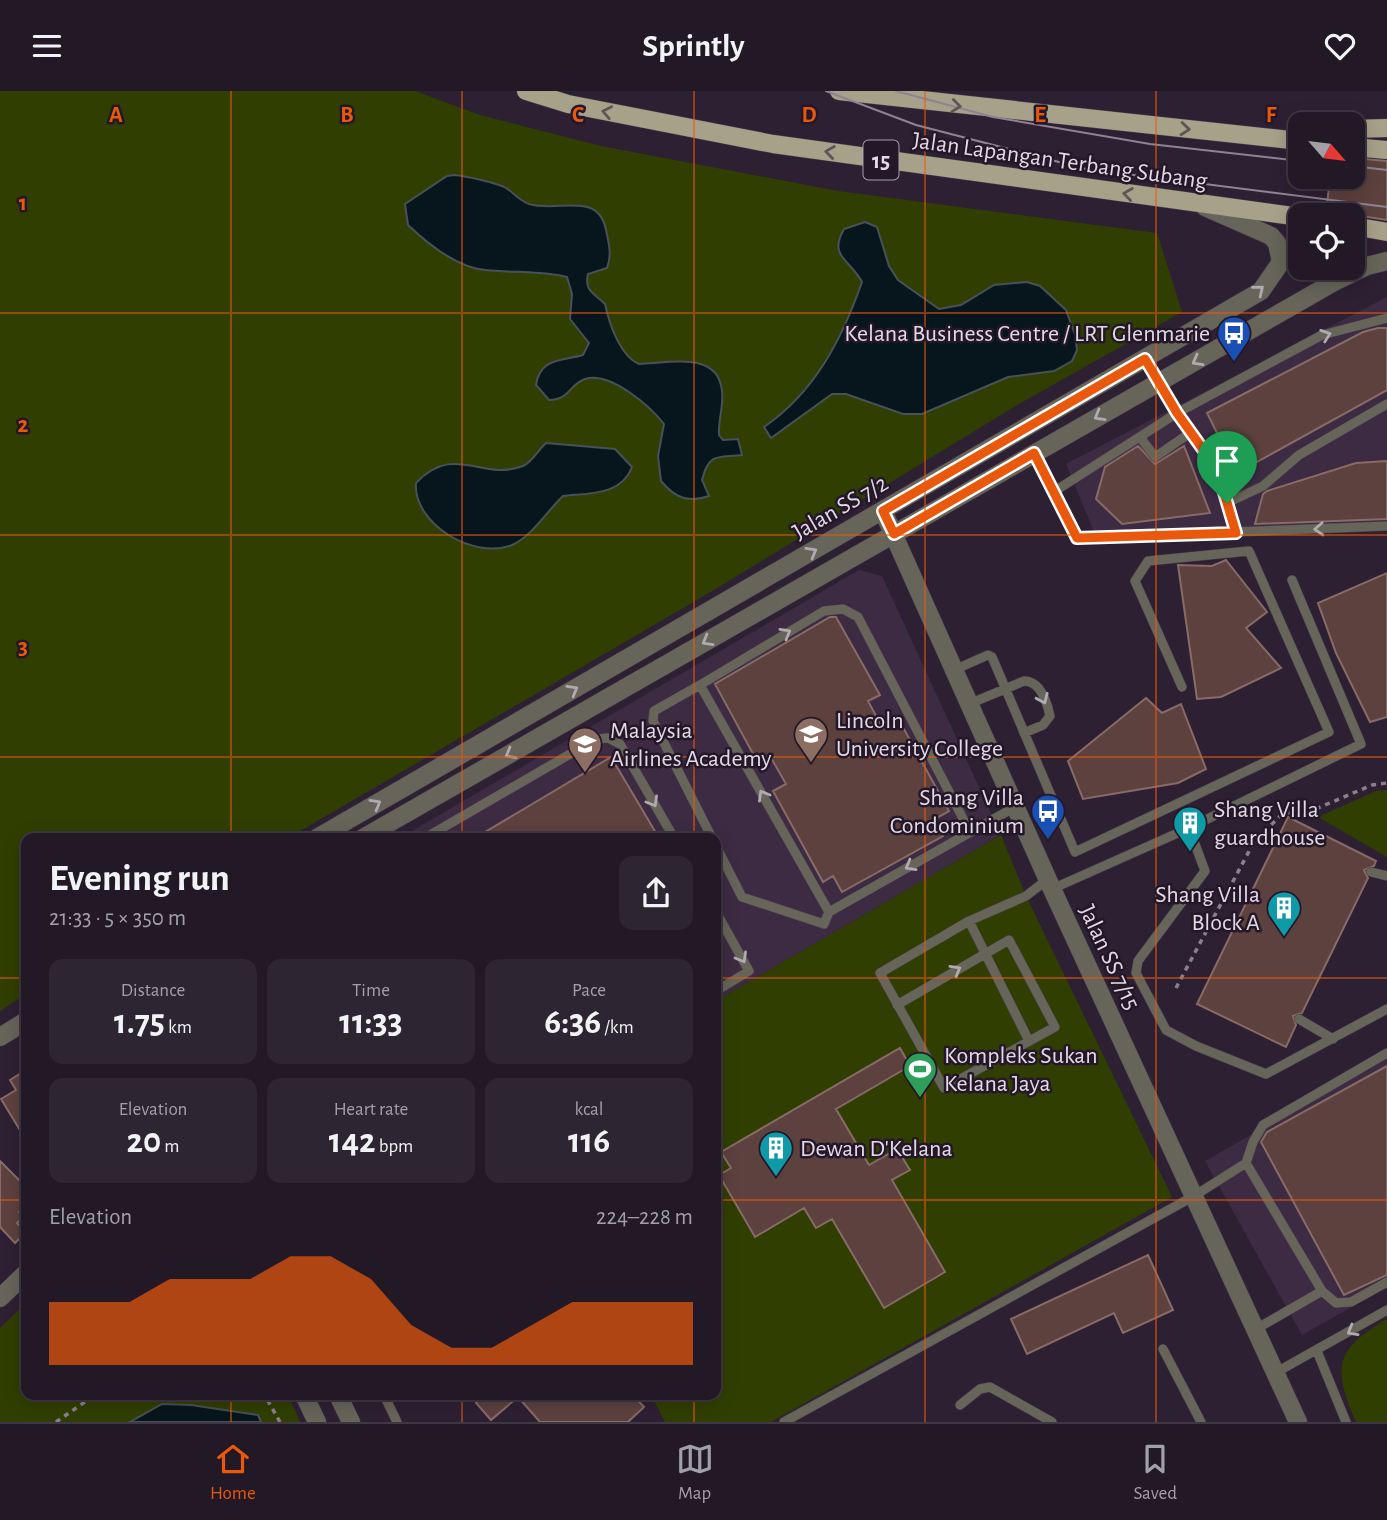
<!DOCTYPE html>
<html lang="en">
<head>
<meta charset="utf-8">
<style>
	body { margin:0; font-family:"Alegreya Sans",sans-serif; background:#2e2532; color:#f1f3f6; height:100vh; display:flex; flex-direction:column; font-size:26px; white-space:nowrap }
	* { box-sizing:border-box; margin:0 }
	p { font-size:23px; color:#a2a0a7 }
	.icon { flex:none; width:38px; height:38px; fill:none; stroke:currentColor; stroke-width:2; stroke-linecap:round; stroke-linejoin:round }
	.map { position:relative; flex:1; overflow:hidden }
	.drawer { position:absolute; left:21px; top:742px; width:700px; height:567px; display:flex; flex-direction:column; background:#221826; border-radius:14px; box-shadow:0 4px 18px #0003,0 0 0 2px #3f3743 }
	.drawer>* { flex:none }
	.needle { width:46px; rotate:118deg }
	.fabs { position:absolute; left:1288px; top:21px; display:grid; gap:14px }
	.fabs a { display:grid; place-items:center; width:77px; height:77px; border-radius:14px; background:#221826; box-shadow:0 4px 18px #0003,0 0 0 2px #3f3743; font-size:35px }
	.pin { position:absolute; display:grid; place-items:center; width:60px; height:60px; color:#fff; margin:-72px -30px; border-radius:50% 50% 50% 0; rotate:-45deg; box-shadow:0 0 7px #0007 }
	.pin .icon { rotate:45deg }
	.round { display:grid; place-items:center; flex:none; width:74px; height:74px; border-radius:14px; background:#2e2532 }
	.summary { display:flex; align-items:center; justify-content:space-between; height:119px; padding:0 28px }
	h1 { font-size:38px; font-weight:600; line-height:52px }
	.stats { display:grid; grid-template-columns:repeat(3,1fr); gap:10px; height:119px; padding:7px 28px }
	.stats div { display:grid; align-content:center; border-radius:14px; background:#2e2532; text-align:center }
	.stats b { font-size:35px; font-weight:600 }
	.stats small { font-size:19px; font-weight:400 }
	.stats p { font-size:19px }
	.chart { height:196px; padding:14px 28px }
	.chart p { display:flex; justify-content:space-between }
	.chart svg { width:100%; height:126px; margin-top:7px; fill:#ea580c; opacity:.7 }
	header { display:flex; justify-content:space-between; align-items:center; height:91px; padding:0 28px; background:#221826; font-size:32px; font-weight:600 }
	.dock { display:flex; justify-content:space-around; align-items:center; height:98px; border-top:2px solid #3f3743; background:#221826; font-size:19px; color:#a2a0a7 }
	.dock a { display:grid; justify-items:center; gap:4px }
	.dock .active { color:#ea580c }
	.map>svg:first-child { display:block }
	.built { fill:#3d2b43 }
	.green { fill:#303f01 }
	.water { fill:#06161c; stroke:#485059; stroke-width:2 }
	.building { fill:#5d413e; stroke:#886b67; stroke-width:2 }
	.lines { fill:none; stroke-linecap:round; stroke-linejoin:round }
	.service-casing { stroke:#4b3e50; stroke-width:10 }
	.minor-casing { stroke:#4b3e50; stroke-width:19 }
	.tertiary-casing { stroke:#4b3e50; stroke-width:19 }
	.primary-casing { stroke:#4b3e50; stroke-width:19 }
	.path { stroke:#8b7f8f; stroke-width:3.5; stroke-dasharray:5 5; stroke-linecap:butt }
	.service { stroke:#676459; stroke-width:9 }
	.minor { stroke:#676459; stroke-width:18 }
	.tertiary { stroke:#676459; stroke-width:18 }
	.primary { stroke:#a8a18a; stroke-width:18 }
	.tram { stroke:#8e8393; stroke-width:2 }
	.oneway { stroke:#5f5554 }
	.oneway2 { stroke:#b1aaae }
	.route-casing { stroke:#fff; stroke-width:14 }
	.route { stroke:#ea580c; stroke-width:9 }
	.grid { fill:none; stroke:#e8590c; stroke-width:2; stroke-opacity:0.55 }
	.labels { text-anchor:middle; stroke-width:5; stroke-linejoin:round; paint-order:stroke }
	.shield { fill:#241728; stroke:#a99fad; stroke-width:2 }
	.shield-label { font-size:23px; font-weight:bold; fill:#e2d9e6 }
	.street-label { font-size:24px; fill:#e2d9e6; stroke:#241728 }
	.poi-label { font-size:24px; fill:#e2d9e6; stroke:#241728; text-anchor:start }
	.grid-label { font-size:23px; text-anchor:middle; font-weight:bold; fill:#e8590c; stroke:#241728; stroke-width:5; stroke-linejoin:round; paint-order:stroke }
</style>
</head>
<body>
<header><svg class="icon" aria-label="menu" viewBox="0 0 24 24"><path d="M4 6h16M4 12h16M4 18h16"/></svg>Sprintly<svg class="icon" aria-label="heart" viewBox="0 0 24 24"><path d="M12 20l-8-8c-3-5 5-10 8-4 3-6 11-1 8 4z"/></svg></header>
<div class="map">
<svg width="1387" height="1331" viewBox="0 0 1387 1331">
	<rect width="100%" height="100%" fill="#2e2033"/>
	<path class="built" d="M1387 206V434L1097 448 1066 373Z
		M859 479 882 485 1001 744 716 910V747H400Z
		M1387 967V1196L1302 1244 1205 1070Z"/>
	<path class="green" d="M0 0H415L480 24 601 55 838 100 1157 142 1182 221 1019 313 714 499 288 747H26V903L0 920Z
		M1387 699V766L1318 726 1376 700Z
		M1001 744 1026 805 1172 1106 771 1331H665L651 1304H716V910Z
		M26 1212V1304H288L300 1331H0V1237Z
		M1387 1228V1331H1356C1332 1276 1335 1258 1387 1228Z"/>
	<path class="water" d="M454 84C466 85 497 92 506 97 514 102 519 109 529 113 558 122 598 99 606 139 609 153 612 164 607 177L588 183C584 200 594 202 605 213 609 232 620 265 639 273 665 273 718 258 722 300 724 314 718 329 719 344L723 349 738 348 742 364C718 367 709 361 702 389L709 405C688 412 675 407 661 390L658 365 664 333C650 315 610 280 585 288 567 295 571 308 549 309L536 294C540 267 561 270 583 264L589 252 570 228 572 203 567 186C539 179 514 182 486 179 457 177 428 153 408 134L405 113 447 85Z
		M865 131 877 136 889 175 898 189 939 218 961 214 994 194 1027 191 1040 195 1066 219 1075 244 1077 259 1072 270 1054 280 1008 286 922 323H903L846 303H832L771 347 764 336C815 301 842 248 862 191 850 168 828 166 844 138Z
		M546 352 615 358 632 376C621 405 588 402 563 405 548 419 531 446 512 454 474 469 413 433 416 392 455 351 481 391 523 375 531 372 539 358 546 352Z
		M162 1313 191 1314 258 1324 261 1331H130Z"/>
	<path class="building" d="M1353 67 1387 70V129L1355 124 1326 123 1330 86H1353Z
		M1378 237H1387V299L1237 382 1207 322 1363 241Z
		M1138 355 1155 373 1184 355 1210 422 1122 433 1096 408 1105 376Z
		M1387 370V428L1255 433 1263 403 1267 400 1356 372Z
		M1226 469 1267 521 1246 537 1281 577 1221 606 1197 608 1178 474 1212 475Z
		M1387 482V626L1370 631 1336 562 1318 512Z
		M830 526H836L880 604 868 610 883 638 899 629 949 720 935 728 943 745 842 801 833 785 823 791 773 700 786 693 770 665 758 672 715 593Z
		M1146 607 1162 622 1181 613 1206 678 1178 692 1083 708 1068 670Z
		M611 666 659 747H475L539 709Z
		M1288 726 1376 770 1374 775 1364 779 1368 787 1302 922 1293 925 1296 934 1286 956 1197 913Z
		M900 957 910 975 836 1018 869 1074 897 1058 910 1079 892 1089 945 1181 884 1217 832 1128 816 1137 804 1117 755 1146 719 1084 731 1077 721 1061Z
		M1387 975V1184L1344 1204 1261 1051 1267 1041Z
		M26 979V1049L1 1008 16 999 10 989Z
		M0 1070 26 1096V1114L19 1121 24 1126 17 1132 26 1141 15 1152 0 1136Z
		M1148 1164 1173 1219 1123 1242 1114 1222 1027 1263 1011 1228Z
		M486 1304H633L644 1316 628 1331H540L518 1306 491 1329 476 1312Z"/>
	<g class="lines">
		<g class="service-casing">
			<path id="service" d="M1145 268 1177 322 1217 378 1236 442
				M1140 346 1155 366 1190 342
				M1034 362 1077 447 1387 435
				M1055 400 1177 322 1322 244 1387 227
				M1227 412 1263 395 1299 364 1387 313
				M954 579 988 564 992 566 1075 761 1329 641 1249 460 1148 470 1135 490 1182 596
				M700 594 654 620 653 630 712 747
				M969 613 1024 590C1040 590 1047 611 1050 625L1043 634 1024 642
				M1189 737 1205 780 1138 870 1136 882 1166 939 1196 955 1266 983 1387 918
				M970 741 858 526 843 518 824 520 700 594 829 821 1015 716
				M425 747 596 648 608 647 620 653 674 747
				M716 755 742 806 824 833 829 821
				M1371 781 1387 785
				M1052 798 1189 737 1361 653 1292 489
				M716 821 749 880 716 900
				M969 830 1029 950
				M897 914 1009 849 1055 936 944 997 880 882 969 830 1026 805 1048 788
				M1299 928 1333 948
				M1246 1072 1322 1200 1336 1212 1351 1211 1387 1191
				M1256 1238 1322 1200
				M1163 1258 1201 1331
				M1317 1260 1346 1331
				M1275 1282 1387 1219
				M384 1304 397 1331
				M960 1314 980 1298 990 1296 1052 1331
				M784 1331 1194 1105 1246 1072 1253 1051 1263 1034 1387 962"/>
		</g>
		<g class="minor-casing">
			<path id="minor" d="M883 420 1052 798 1298 1331
				M0 1207 26 1182"/>
		</g>
		<g class="tertiary-casing">
			<path id="tertiary" d="M317 747 1261 200 1281 171 1277 152 1271 145 1205 116
				M363 747 1334 191 1367 175 1387 170
				M0 946 26 930
				M304 1304 317 1331
				M338 1304 351 1331"/>
		</g>
		<g class="primary-casing">
			<path id="primary" d="M526 0 568 13 773 53 1300 126
				M839 0 1300 50
				M1353 38 1387 37
				M1353 56 1387 59
				M1353 135 1387 141"/>
		</g>
		<path class="path" d="M1176 897 1254 751 1283 722 1311 720 1372 694 1387 692
			M259 1304 268 1310 280 1331
			M56 1331 95 1304"/>
		<use href="#service" class="service"/>
		<use href="#minor" class="minor"/>
		<use href="#tertiary" class="tertiary"/>
		<use href="#primary" class="primary"/>
		<path class="tram" d="M826 0 916 34 1086 78 1387 116
			M896 0 993 26 1150 53 1300 70
			M1353 75 1387 79"/>
	</g>
	<defs><path id="oneway-chevron" d="M-2-3.5L2.5 0L-2 3.5" fill="none" stroke-width="1.6" stroke-linecap="round" stroke-linejoin="round" transform="scale(1.75)"/></defs>
	<g class="oneway">
		<use href="#oneway-chevron" transform="translate(956 15) rotate(7)"/>
		<use href="#oneway-chevron" transform="translate(607 21) rotate(-169)"/>
		<use href="#oneway-chevron" transform="translate(1185 38) rotate(5)"/>
		<use href="#oneway-chevron" transform="translate(830 61) rotate(-172)"/>
		<use href="#oneway-chevron" transform="translate(1128 103) rotate(-172)"/>
	</g>
	<g class="oneway2">
		<use href="#oneway-chevron" transform="translate(1259 199) rotate(-39)"/>
		<use href="#oneway-chevron" transform="translate(1326 244) rotate(-19)"/>
		<use href="#oneway-chevron" transform="translate(1197 270) rotate(151)"/>
		<use href="#oneway-chevron" transform="translate(1099 325) rotate(150)"/>
		<use href="#oneway-chevron" transform="translate(1319 438) rotate(177)"/>
		<use href="#oneway-chevron" transform="translate(812 461) rotate(-30)"/>
		<use href="#oneway-chevron" transform="translate(786 542) rotate(-30)"/>
		<use href="#oneway-chevron" transform="translate(707 550) rotate(150)"/>
		<use href="#oneway-chevron" transform="translate(573 599) rotate(-30)"/>
		<use href="#oneway-chevron" transform="translate(1043 608) rotate(66)"/>
		<use href="#oneway-chevron" transform="translate(510 663) rotate(150)"/>
		<use href="#oneway-chevron" transform="translate(763 704) rotate(-120)"/>
		<use href="#oneway-chevron" transform="translate(653 711) rotate(60)"/>
		<use href="#oneway-chevron" transform="translate(376 713) rotate(-30)"/>
		<use href="#oneway-chevron" transform="translate(910 775) rotate(150)"/>
		<use href="#oneway-chevron" transform="translate(742 867) rotate(60)"/>
		<use href="#oneway-chevron" transform="translate(956 879) rotate(-30)"/>
		<use href="#oneway-chevron" transform="translate(1352 1240) rotate(150)"/>
	</g>
	<g class="lines">
		<g class="route-casing">
			<path id="route" d="M1145 268 1177 322 1217 378 1236 442 1077 447 1034 362 894 443 883 420Z"/>
		</g>
		<use href="#route" class="route"/>
	</g>
	<path class="grid" d="M231 0V747M462 0V747M694 0V747M925 0V1331M1156 0V1331M0 222H1387M0 444H1387M0 666H1387M0 887H26M716 887H1387M0 1109H26M716 1109H1387M231 1304V1331M462 1304V1331M694 1304V1331"/>
	<defs>
		<g id="bus-pin" transform="scale(1.75)"><path d="M0 17L-7.5 6A9.5 9.5 0 1 1 7.5 6Z" fill="#1a4fb4" stroke="#241728"/><path d="M-5-6H5V4H4V6H2V4H-2V6H-4V4H-5ZM-3.5-4V0h7V-4ZM-3.5 1.2v1.5H-2V1.2ZM2 1.2v1.5H3.5V1.2Z" fill="#fff"/></g>
		<g id="university-pin" transform="scale(1.75)"><path d="M0 17L-7.5 6A9.5 9.5 0 1 1 7.5 6Z" fill="#8d6e63" stroke="#241728"/><path d="M0-5L7-2L0 1L-7-2ZM-4 1L0 2.5L4 1V4Q0 6-4 4Z" fill="#fff"/></g>
		<g id="building-pin" transform="scale(1.75)"><path d="M0 17L-7.5 6A9.5 9.5 0 1 1 7.5 6Z" fill="#0f9aa8" stroke="#241728"/><path d="M-4-6H4V6H1V3H-1V6H-4ZM-2.5-4.3h1.7v1.8h-1.7ZM.8-4.3h1.7v1.8H.8ZM-2.5-1h1.7V.8h-1.7ZM.8-1h1.7V.8H.8Z" fill="#fff"/></g>
		<g id="stadium-pin" transform="scale(1.75)"><path d="M0 17L-7.5 6A9.5 9.5 0 1 1 7.5 6Z" fill="#2e9e5b" stroke="#241728"/><path d="M0-5a6.5 5 0 1 0 0 10a6.5 5 0 1 0 0-10ZM-3.5-1.8h7v3.6h-7Z" fill="#fff"/></g>
	</defs>
	<g fill-rule="evenodd">
		<use href="#bus-pin" x="1234" y="242"/>
		<use href="#university-pin" x="811" y="643"/>
		<use href="#university-pin" x="585" y="653"/>
		<use href="#bus-pin" x="1048" y="720"/>
		<use href="#building-pin" x="1190" y="732"/>
		<use href="#building-pin" x="1284" y="817"/>
		<use href="#stadium-pin" x="920" y="978"/>
		<use href="#building-pin" x="776" y="1057"/>
	</g>
	<g class="labels">
		<rect class="shield" x="863.5" y="49.5" width="35" height="39" rx="5"/>
		<g class="shield-label">
			<text x="881" y="77">15</text>
		</g>
		<g class="street-label">
			<text transform="translate(1060 69) rotate(8)" y="8">Jalan Lapangan Terbang Subang</text>
			<text transform="translate(840 416) rotate(-30)" y="8">Jalan SS 7/2</text>
			<text transform="translate(1110 866) rotate(65)" y="8">Jalan SS 7/15</text>
		</g>
		<g class="poi-label">
			<text x="1210" y="250" text-anchor="end">Kelana Business Centre / LRT Glenmarie</text>
			<text x="836" y="637">Lincoln<tspan x="836" dy="28">University College</tspan></text>
			<text x="610" y="647">Malaysia<tspan x="610" dy="28">Airlines Academy</tspan></text>
			<text x="1024" y="714" text-anchor="end">Shang Villa<tspan x="1024" dy="28">Condominium</tspan></text>
			<text x="1214" y="726">Shang Villa<tspan x="1214" dy="28">guardhouse</tspan></text>
			<text x="1260" y="811" text-anchor="end">Shang Villa<tspan x="1260" dy="28">Block A</tspan></text>
			<text x="944" y="972">Kompleks Sukan<tspan x="944" dy="28">Kelana Jaya</tspan></text>
			<text x="800" y="1065">Dewan D'Kelana</text>
		</g>
	</g>
	<g class="grid-label">
		<text x="116" y="31">A</text>
		<text x="347" y="31">B</text>
		<text x="578" y="31">C</text>
		<text x="809" y="31">D</text>
		<text x="1040" y="31">E</text>
		<text x="1271" y="31">F</text>
		<text x="23" y="119">1</text>
		<text x="23" y="341">2</text>
		<text x="23" y="563">3</text>
	</g>
</svg>
<div class="fabs">
<a><svg class="needle" viewBox="-14 -14 28 28"><path d="M0-13l5 13h-10z" fill="#e53935"/><path d="M0 13l5-13h-10z" fill="#a2a0a7"/></svg></a>
<a><svg class="icon" aria-label="locate" viewBox="0 0 24 24"><circle cx="12" cy="12" r="6"/><path d="M12 2v4M12 18v4M2 12h4M18 12h4"/></svg></a>
</div>
<div class="pin" style="left:1227px;top:412px;background:#1e9e55"><svg class="icon" aria-label="arrive" viewBox="0 0 24 24"><path d="M6 21V4h12l-3 4 3 4H6"/></svg></div>
<section class="drawer">
<div class="summary"><div><h1>Evening run</h1><p>21:33 · 5 × 350 m</p></div><a class="round"><svg class="icon" aria-label="share" viewBox="0 0 24 24"><path d="M12 15V3M7 8l5-5 5 5M5 13v7h14v-7"/></svg></a></div>
<div class="stats">
<div><p>Distance</p><b>1.75<small> km</small></b></div>
<div><p>Time</p><b>11:33</b></div>
<div><p>Pace</p><b>6:36<small> /km</small></b></div>
</div>
<div class="stats">
<div><p>Elevation</p><b>20<small> m</small></b></div>
<div><p>Heart rate</p><b>142<small> bpm</small></b></div>
<div><p>kcal</p><b>116</b></div>
</div>
<div class="chart"><p><span>Elevation</span>224–228 m</p>
<svg viewBox="0 0 160 44" preserveAspectRatio="none"><path d="M0 44V22L10 22L20 22L30 14L40 14L50 14L60 6L70 6L80 14L90 30L100 38L110 38L120 30L130 22L140 22L150 22L160 22V44z"/></svg>
</div>
</section>
</div>
<nav class="dock">
<a class="active"><svg class="icon" aria-label="home" viewBox="0 0 24 24"><path d="M3 11l9-7 9 7M6 9v11h12V9"/></svg>Home</a>
<a><svg class="icon" aria-label="map" viewBox="0 0 24 24"><path d="M3 6l6-2 6 2 6-2v14l-6 2-6-2-6 2zM9 4v14M15 6v14"/></svg>Map</a>
<a><svg class="icon" aria-label="saved" viewBox="0 0 24 24"><path d="M7 4h10v16l-5-4-5 4z"/></svg>Saved</a>
</nav>
</body>
</html>
